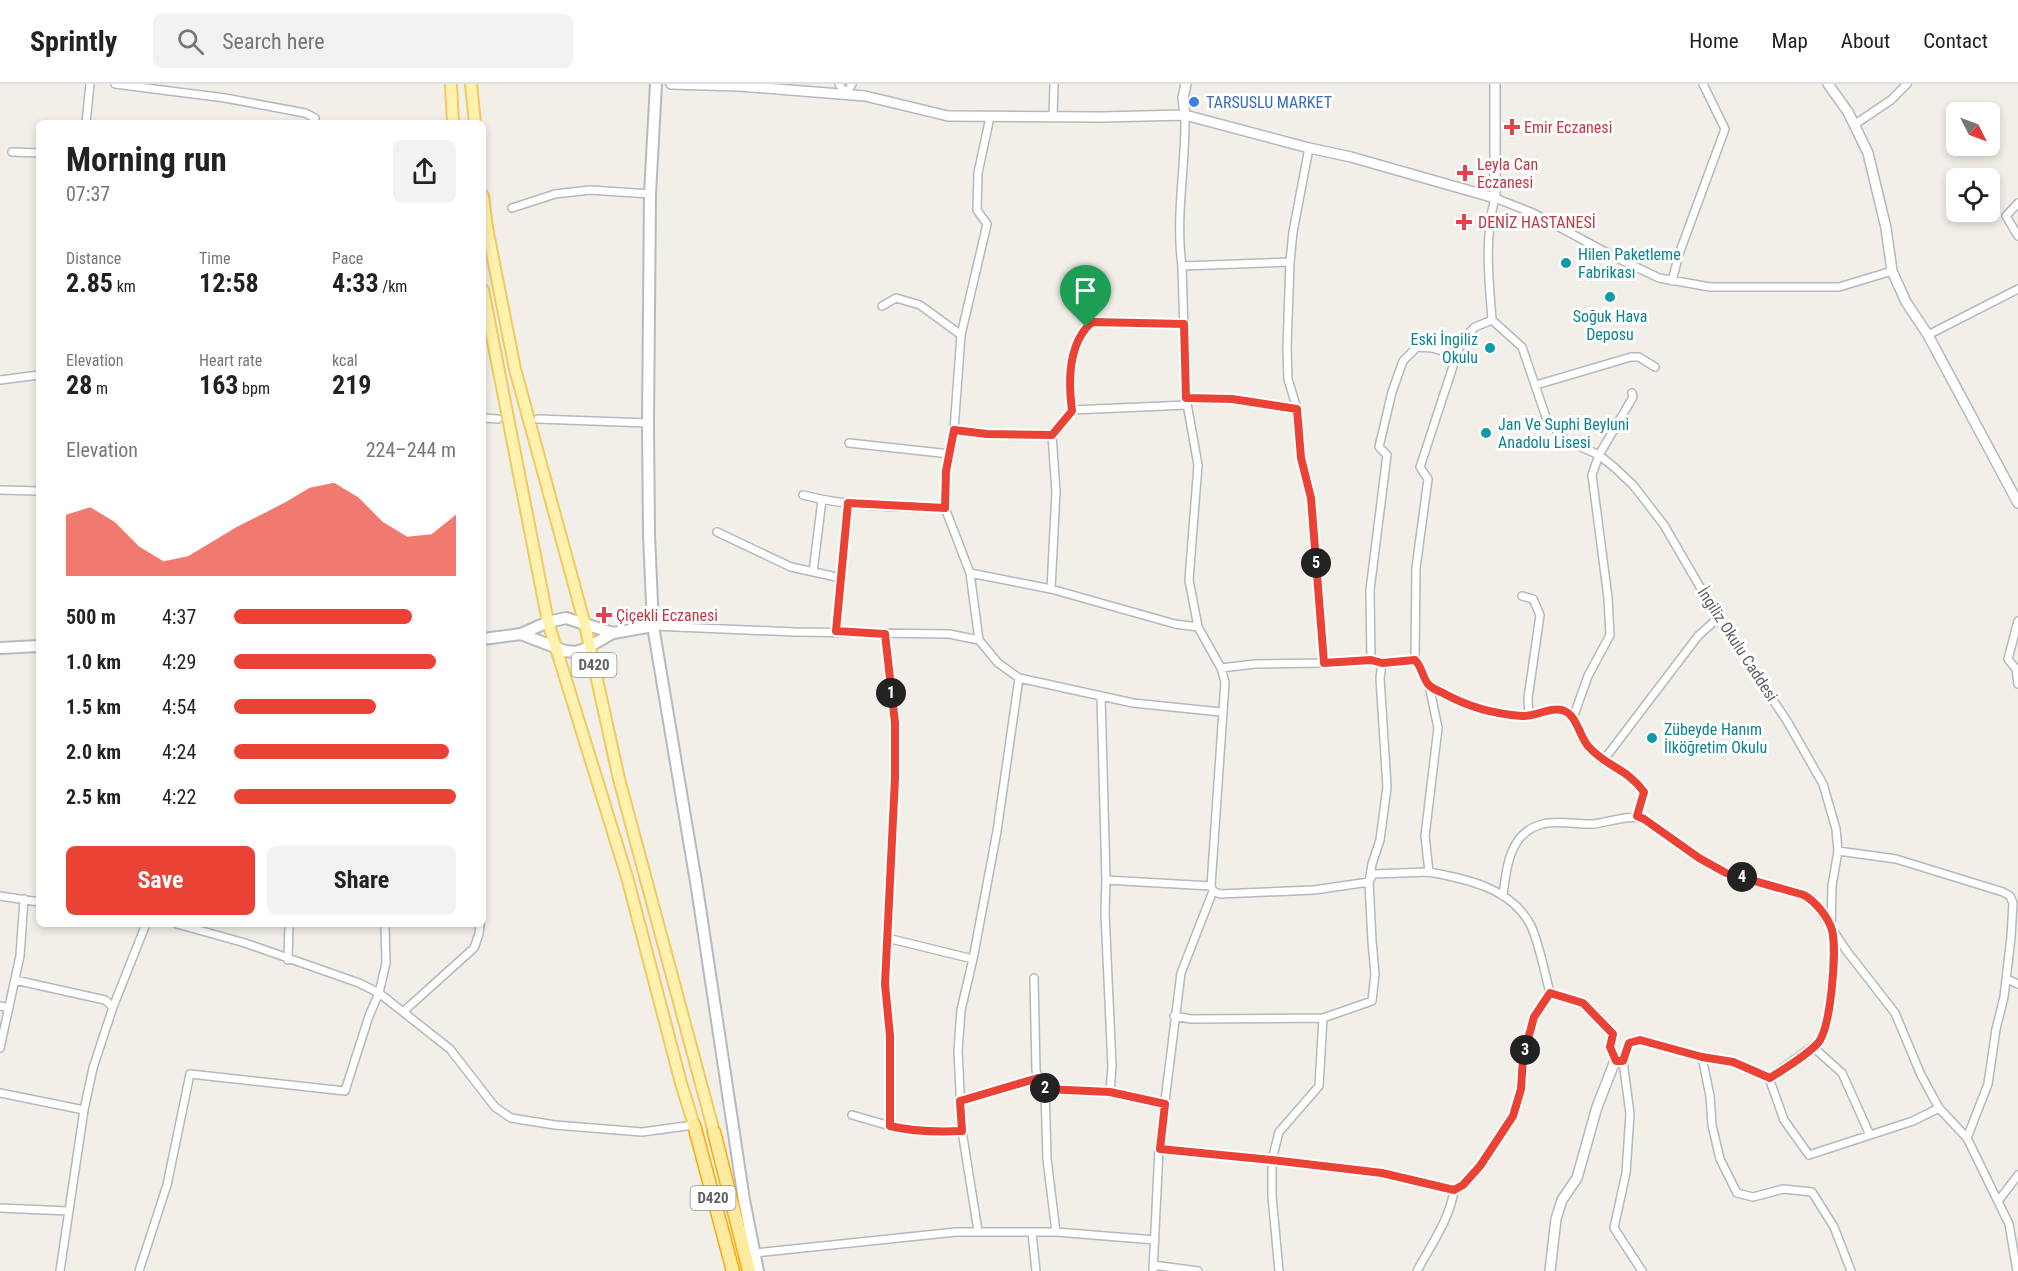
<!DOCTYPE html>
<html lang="en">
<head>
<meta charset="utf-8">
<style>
	body { margin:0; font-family:"Roboto Condensed",sans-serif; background:#f2f2f2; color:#222; height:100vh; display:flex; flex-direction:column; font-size:22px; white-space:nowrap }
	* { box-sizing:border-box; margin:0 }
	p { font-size:20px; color:#767676 }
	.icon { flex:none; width:33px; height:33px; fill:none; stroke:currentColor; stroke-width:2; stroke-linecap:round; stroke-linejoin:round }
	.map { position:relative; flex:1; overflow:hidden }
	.drawer { position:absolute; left:36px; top:36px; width:450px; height:807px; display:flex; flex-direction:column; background:#fff; border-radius:9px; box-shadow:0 3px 9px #0003 }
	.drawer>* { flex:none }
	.needle { width:39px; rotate:132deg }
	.fabs { position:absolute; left:1946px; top:18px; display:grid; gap:12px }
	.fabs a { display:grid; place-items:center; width:54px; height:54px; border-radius:9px; background:#fff; box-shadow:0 3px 9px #0003; font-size:30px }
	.pin { position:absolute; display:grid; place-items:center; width:51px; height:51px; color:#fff; margin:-62px -26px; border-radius:50% 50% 50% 0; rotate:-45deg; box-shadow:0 0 6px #0007 }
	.pin .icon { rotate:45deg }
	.km { position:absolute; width:30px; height:30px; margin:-15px; border-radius:50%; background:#222; color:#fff; font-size:16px; line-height:30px; text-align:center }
	.round { display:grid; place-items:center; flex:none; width:63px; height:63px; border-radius:9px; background:#f2f2f2 }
	.overview { display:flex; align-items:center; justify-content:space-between; height:102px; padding:0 30px }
	h1 { font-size:33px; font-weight:700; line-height:45px }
	.stats { display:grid; grid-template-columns:repeat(3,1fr); gap:9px; height:102px; padding:6px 30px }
	.stats div { display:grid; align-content:center }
	.stats b { font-size:26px; font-weight:700 }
	.stats small { font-size:16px; font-weight:400 }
	.stats p { font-size:16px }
	.chart { height:168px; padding:12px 30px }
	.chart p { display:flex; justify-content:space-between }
	.chart svg { width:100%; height:108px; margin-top:6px; fill:#ea4335; opacity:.7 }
	.primary-button { display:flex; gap:12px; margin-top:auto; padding:12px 30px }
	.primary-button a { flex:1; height:69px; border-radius:9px; background:#ea4335; color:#fff; font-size:24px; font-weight:700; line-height:69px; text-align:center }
	.primary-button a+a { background:#f2f2f2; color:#222 }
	ul { padding:0 30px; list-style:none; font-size:20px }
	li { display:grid; grid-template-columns:96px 72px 1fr; align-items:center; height:45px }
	li i { height:15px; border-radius:8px; background:#ea4335 }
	header { display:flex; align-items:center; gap:36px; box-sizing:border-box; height:84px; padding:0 30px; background:#fff; border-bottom:2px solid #e0e0e0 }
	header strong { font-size:28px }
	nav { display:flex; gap:33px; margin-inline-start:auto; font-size:21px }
	.search { width:420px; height:54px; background:#f2f2f2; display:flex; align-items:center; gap:15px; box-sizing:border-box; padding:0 21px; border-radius:9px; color:#767676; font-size:22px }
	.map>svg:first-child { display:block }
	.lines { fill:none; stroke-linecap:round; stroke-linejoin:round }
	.minor-casing { stroke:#b5b8bc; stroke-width:10 }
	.tertiary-casing { stroke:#b5b8bc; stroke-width:12 }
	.secondary-casing { stroke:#b6babf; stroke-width:14 }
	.primary-casing { stroke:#f2c960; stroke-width:14 }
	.trunk-casing { stroke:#f9ab00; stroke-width:15 }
	.minor { stroke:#fff; stroke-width:7 }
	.tertiary { stroke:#fff; stroke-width:9 }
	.secondary { stroke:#fff; stroke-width:10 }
	.primary { stroke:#fff2af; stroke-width:10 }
	.trunk { stroke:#feeaa1; stroke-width:12 }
	.route-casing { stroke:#fff; stroke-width:12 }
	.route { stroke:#ea4335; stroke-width:8 }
	.shop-dot { fill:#3f7fe0; stroke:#fff; stroke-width:2 }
	.health-dot { fill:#e0444e; stroke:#fff; stroke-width:2 }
	.culture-dot { fill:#0f9aa8; stroke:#fff; stroke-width:2 }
	.labels { text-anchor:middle; stroke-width:6; stroke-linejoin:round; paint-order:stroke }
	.shield { fill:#fff; stroke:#8f9295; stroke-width:1.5 }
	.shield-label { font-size:15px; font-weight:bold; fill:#5f6368 }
	.shop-label { font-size:16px; fill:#366cbe; stroke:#fff; text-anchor:start }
	.health-label { font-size:16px; fill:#be3a42; stroke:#fff; text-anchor:start }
	.culture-label { font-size:16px; fill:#0d838f; stroke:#fff; text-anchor:start }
	.street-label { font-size:16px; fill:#5f6368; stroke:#fff }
</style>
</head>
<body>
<header>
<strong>Sprintly</strong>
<div class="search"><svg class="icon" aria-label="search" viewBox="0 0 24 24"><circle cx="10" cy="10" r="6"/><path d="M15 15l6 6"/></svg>Search here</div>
<nav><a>Home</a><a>Map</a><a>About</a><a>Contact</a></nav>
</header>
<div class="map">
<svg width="2018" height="1187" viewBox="0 0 2018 1187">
	<rect width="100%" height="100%" fill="#f1efe8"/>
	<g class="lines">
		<g class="minor-casing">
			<path id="minor" d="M115 0 225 14 305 29 315 34V39
				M839 0 846 10 852 0
				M1053 32 1054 0
				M86 39 90 0
				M1854 41 1891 16 1907 0
				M1309 64 1293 148 1290 178 1287 264 1288 295 1297 325 1301 373 1311 414 1324 579
				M12 68 39 69
				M2018 119 2006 132 2018 152
				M512 124 555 110 590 106 650 110
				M1182 182 1290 178
				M1672 197 1679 170 1725 45 1703 0
				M882 222 896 214 920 221 961 251
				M1928 251 2018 205
				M0 296 39 291
				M1536 301 1631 273H1639L1655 283
				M1186 314 1232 315 1297 325
				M1072 326 1187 321
				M483 334 498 335
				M538 335 648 339
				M954 346 987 350 1052 351 1072 326C1068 297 1068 260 1092 238L1184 240
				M849 359 950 370
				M0 406 39 407
				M803 411C849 423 898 423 945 424
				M717 448 791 483 841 494
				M813 488 822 416
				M970 489 1051 505 1175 540 1198 543
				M1051 505 1056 408 1052 351
				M1522 512 1533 515 1540 531 1528 614 1529 631
				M2018 537 2008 575 2016 585 2018 600
				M653 542 795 548 949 550 979 556 998 579 1019 594 1133 619 1221 628
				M836 547 848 419
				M885 550 895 639V694L885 900 890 952V1042C914 1048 938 1049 962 1047
				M979 556 970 489 945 424 946 387 954 346 961 251 987 140 977 126 978 89 990 33
				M1371 576 1370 506 1387 371 1379 363 1392 308 1403 277 1417 263 1432 264 1456 271
				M1415 576 1416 484 1428 395 1420 383 1461 258 1475 243 1492 236
				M1221 584 1255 580 1324 579 1371 576 1382 579 1415 576 1419 581 1429 601 1438 644 1425 752 1429 788C1467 795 1512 804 1531 842 1539 859 1545 890 1550 909L1583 919 1599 934 1613 950 1610 963 1615 977H1623L1630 1030 1626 1089 1614 1144 1642 1187
				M1429 601C1458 617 1490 633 1524 632 1538 632 1552 622 1565 627 1577 632 1580 652 1588 662 1606 683 1627 684 1644 708L1637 733
				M1101 612 1106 796 1105 829 1112 982 1110 1008
				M1573 634 1588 592 1610 551 1608 514 1592 391 1599 371 1633 313 1632 309
				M1603 677 1698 552 1718 534
				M1838 767 1896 775 2003 808 2010 812 2013 819 2011 853 2004 913 1996 945 1988 1000 1967 1054
				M1106 796 1211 802
				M1213 807 1220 810 1314 806 1369 798 1373 790 1429 788
				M0 812 39 818
				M1503 812C1506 785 1509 748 1543 740 1559 736 1577 741 1594 740 1609 738 1630 730 1644 735L1699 774 1726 789 1805 811 1812 815 1846 866 1895 929 1921 991 1939 1024 1967 1054 2009 1140 2017 1187
				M177 840 245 859 359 899 379 909 450 965 495 1023 511 1034 555 1041 642 1048 694 1041
				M887 854 973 875
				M288 876 289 840
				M1034 894 1036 986 1038 994 1045 1005 1110 1008 1165 1020
				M2007 895 2018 900
				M15 896 105 916 113 923 93 984 84 1026 60 1187
				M0 922 9 924
				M113 923 146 840
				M404 927 474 864 479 850 480 840
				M1174 932 1191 935 1323 934 1372 917 1375 890 1372 857 1369 798 1372 780 1380 756 1387 703 1380 594 1382 579
				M1813 963 1842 989 1870 1051
				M0 964 20 872 24 815
				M1702 973 1710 1012 1712 1041 1720 1075 1737 1109 1753 1113 1783 1105 1812 1108 1834 1143 1851 1187
				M1623 977 1629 959 1640 956 1702 973 1733 978 1769 994 1819 958 1828 931 1835 859 1831 843 1832 802 1838 767 1836 745 1823 700 1787 637 1718 534 1664 441 1633 401 1615 384 1599 371 1565 356 1547 336 1522 263 1492 236C1489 196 1484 154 1495 114L1533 129 1613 172 1659 194 1710 203H1839L1892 187
				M1769 994 1784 1036 1809 1071 1913 1037 1939 1024
				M1045 1005 1047 1075 1056 1148
				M0 1009 84 1026
				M960 1017 1038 994
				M852 1031 890 1042
				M1159 1065 1272 1076 1382 1089 1454 1106
				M1999 1116 2018 1091
				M0 1124 68 1127
				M978 1147 962 1047 958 967 961 926 973 875 997 747 1019 594
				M1032 1149 1036 1187
				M755 1169 956 1148H1056L1155 1156
				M1153 1181 1198 1187
				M139 1187 167 1101 190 990 345 1007 369 932 379 909 386 879 385 840
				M1153 1187 1159 1065 1181 889 1213 807 1211 802 1225 598 1221 584 1198 543 1189 496 1198 381 1186 314 1182 182C1175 132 1186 82 1185 31
				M1279 1187 1272 1112V1076L1279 1048 1319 1002 1323 934
				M1417 1187C1431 1161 1450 1135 1454 1106L1463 1101 1480 1082 1513 1032 1521 1005 1523 974 1534 933 1550 909"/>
		</g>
		<g class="tertiary-casing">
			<path id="tertiary" d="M671 0 739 2 865 12 948 32 1102 33 1185 31 1309 64 1351 73 1495 114V0
				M1828 0 1848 28 1868 69 1886 144 1892 187 1906 218 1928 251 2018 419
				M1185 31 1183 14 1186 0
				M1550 1187 1556 1135 1562 1116 1577 1094 1597 1023 1615 977"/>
		</g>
		<g class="secondary-casing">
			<path id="secondary" d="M656 0 650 110 648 339 649 451 653 542 697 804 744 1116 758 1187
				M521 550 565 567 575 568 585 565 613 549 653 542
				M483 555 521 550 548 538 566 534 613 549
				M0 564 39 562"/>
		</g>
		<g class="primary-casing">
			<path id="primary" d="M451 0 453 39
				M471 0 475 39
				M483 112 487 144 515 285 585 541 619 695 714 1048
				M483 206 548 538 627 793 681 999 694 1041"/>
		</g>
		<g class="trunk-casing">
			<path id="trunk" d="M694 1041 733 1187
				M714 1048 749 1187"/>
		</g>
		<use href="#minor" class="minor"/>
		<use href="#tertiary" class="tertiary"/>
		<use href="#secondary" class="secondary"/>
		<use href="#primary" class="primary"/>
		<use href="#trunk" class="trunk"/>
	</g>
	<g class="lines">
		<g class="route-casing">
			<path id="route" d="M1092 238 1184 240 1186 314 1232 315 1297 325 1301 374 1311 414 1324 579 1371 576 1382 579 1415 576C1422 583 1422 592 1428 600 1431 604 1438 607 1443 609 1468 623 1493 630 1522 632 1535 633 1549 623 1562 626 1577 630 1579 652 1588 662 1606 683 1627 684 1644 708L1637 732 1644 735 1699 774 1726 789 1804 811C1816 818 1828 833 1832 846 1837 866 1831 944 1818 959 1805 973 1785 984 1770 994L1733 978 1702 973 1640 956 1629 959 1623 977H1616L1610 963 1613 950 1583 919 1550 909 1534 933 1523 974 1521 1005 1513 1032 1480 1082 1463 1101 1454 1106 1382 1089 1272 1076 1160 1065 1165 1020 1110 1008 1045 1005 1038 994 960 1017 962 1047C938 1048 914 1048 890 1042V952L885 900 895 694V639L885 550 836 547 848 419 945 424 946 387 954 346 987 350 1052 351 1072 327C1068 297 1068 259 1092 238Z"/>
		</g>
		<use href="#route" class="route"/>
	</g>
	<circle class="shop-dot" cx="1194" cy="18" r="6"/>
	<g class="health-dot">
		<path d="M1509 34h6v6h6v6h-6v6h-6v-6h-6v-6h6z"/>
		<path d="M1462 80h6v6h6v6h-6v6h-6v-6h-6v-6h6z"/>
		<path d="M1461 129h6v6h6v6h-6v6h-6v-6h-6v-6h6z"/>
		<path d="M601 522h6v6h6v6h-6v6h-6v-6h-6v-6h6z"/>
	</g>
	<g class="culture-dot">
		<circle cx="1566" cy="179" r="6"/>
		<circle cx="1610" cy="213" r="6"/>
		<circle cx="1490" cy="264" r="6"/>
		<circle cx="1486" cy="349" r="6"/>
		<circle cx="1652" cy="654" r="6"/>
	</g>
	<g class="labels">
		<g class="shield">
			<rect x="571.5" y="569" width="45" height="24" rx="4.5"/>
			<rect x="690.5" y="1102" width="45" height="24" rx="4.5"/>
		</g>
		<g class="shield-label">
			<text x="594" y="586">D420</text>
			<text x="713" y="1119">D420</text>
		</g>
		<g class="shop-label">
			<text x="1206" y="24">TARSUSLU MARKET</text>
		</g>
		<g class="health-label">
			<text x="1524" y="49">Emir Eczanesi</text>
			<text x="1477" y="86">Leyla Can<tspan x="1477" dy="18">Eczanesi</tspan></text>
			<text x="1478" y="144">DENİZ HASTANESİ</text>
			<text x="616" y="537">Çiçekli Eczanesi</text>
		</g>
		<g class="culture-label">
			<text x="1578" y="176">Hilen Paketleme<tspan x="1578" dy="18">Fabrikası</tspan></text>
			<text x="1610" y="238" text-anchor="middle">Soğuk Hava<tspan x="1610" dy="18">Deposu</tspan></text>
			<text x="1478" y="261" text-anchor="end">Eski İngiliz<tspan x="1478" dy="18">Okulu</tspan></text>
			<text x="1498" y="346">Jan Ve Suphi Beyluni<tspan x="1498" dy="18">Anadolu Lisesi</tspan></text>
			<text x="1664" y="651">Zübeyde Hanım<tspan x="1664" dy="18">İlköğretim Okulu</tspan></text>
		</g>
		<g class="street-label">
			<text transform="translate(1738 560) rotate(57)" y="6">İngiliz Okulu Caddesi</text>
		</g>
	</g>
</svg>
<div class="fabs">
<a><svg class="needle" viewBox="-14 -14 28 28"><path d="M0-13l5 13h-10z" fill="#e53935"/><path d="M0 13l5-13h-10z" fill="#767676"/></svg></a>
<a><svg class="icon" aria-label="locate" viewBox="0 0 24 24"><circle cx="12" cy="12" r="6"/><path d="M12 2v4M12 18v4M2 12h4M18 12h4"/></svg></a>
</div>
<div class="pin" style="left:1086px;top:243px;background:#1e9e55"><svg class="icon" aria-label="arrive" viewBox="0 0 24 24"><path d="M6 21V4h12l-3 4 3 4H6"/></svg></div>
<b class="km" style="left:891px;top:609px">1</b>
<b class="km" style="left:1045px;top:1004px">2</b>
<b class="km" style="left:1525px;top:966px">3</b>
<b class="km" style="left:1742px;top:793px">4</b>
<b class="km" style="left:1316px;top:479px">5</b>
<section class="drawer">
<div class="overview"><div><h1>Morning run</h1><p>07:37</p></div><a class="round"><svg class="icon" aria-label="share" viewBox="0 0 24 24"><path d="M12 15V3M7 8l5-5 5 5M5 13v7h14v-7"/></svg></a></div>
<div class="stats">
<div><p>Distance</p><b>2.85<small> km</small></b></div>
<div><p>Time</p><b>12:58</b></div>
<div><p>Pace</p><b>4:33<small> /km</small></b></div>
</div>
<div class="stats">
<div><p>Elevation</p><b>28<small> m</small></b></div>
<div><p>Heart rate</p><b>163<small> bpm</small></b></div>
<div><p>kcal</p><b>219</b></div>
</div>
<div class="chart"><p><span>Elevation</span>224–244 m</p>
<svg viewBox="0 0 160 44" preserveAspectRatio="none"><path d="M0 44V19L10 16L20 22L30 32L40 38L50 36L60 30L70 24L80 19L90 14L100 8L110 6L120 12L130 22L140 28L150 27L160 19V44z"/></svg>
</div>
<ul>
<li><b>500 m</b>4:37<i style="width:80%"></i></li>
<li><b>1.0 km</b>4:29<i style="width:91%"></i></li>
<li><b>1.5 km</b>4:54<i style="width:64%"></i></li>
<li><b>2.0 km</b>4:24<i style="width:97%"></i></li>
<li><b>2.5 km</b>4:22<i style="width:100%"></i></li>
</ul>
<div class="primary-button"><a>Save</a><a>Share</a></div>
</section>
</div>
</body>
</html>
